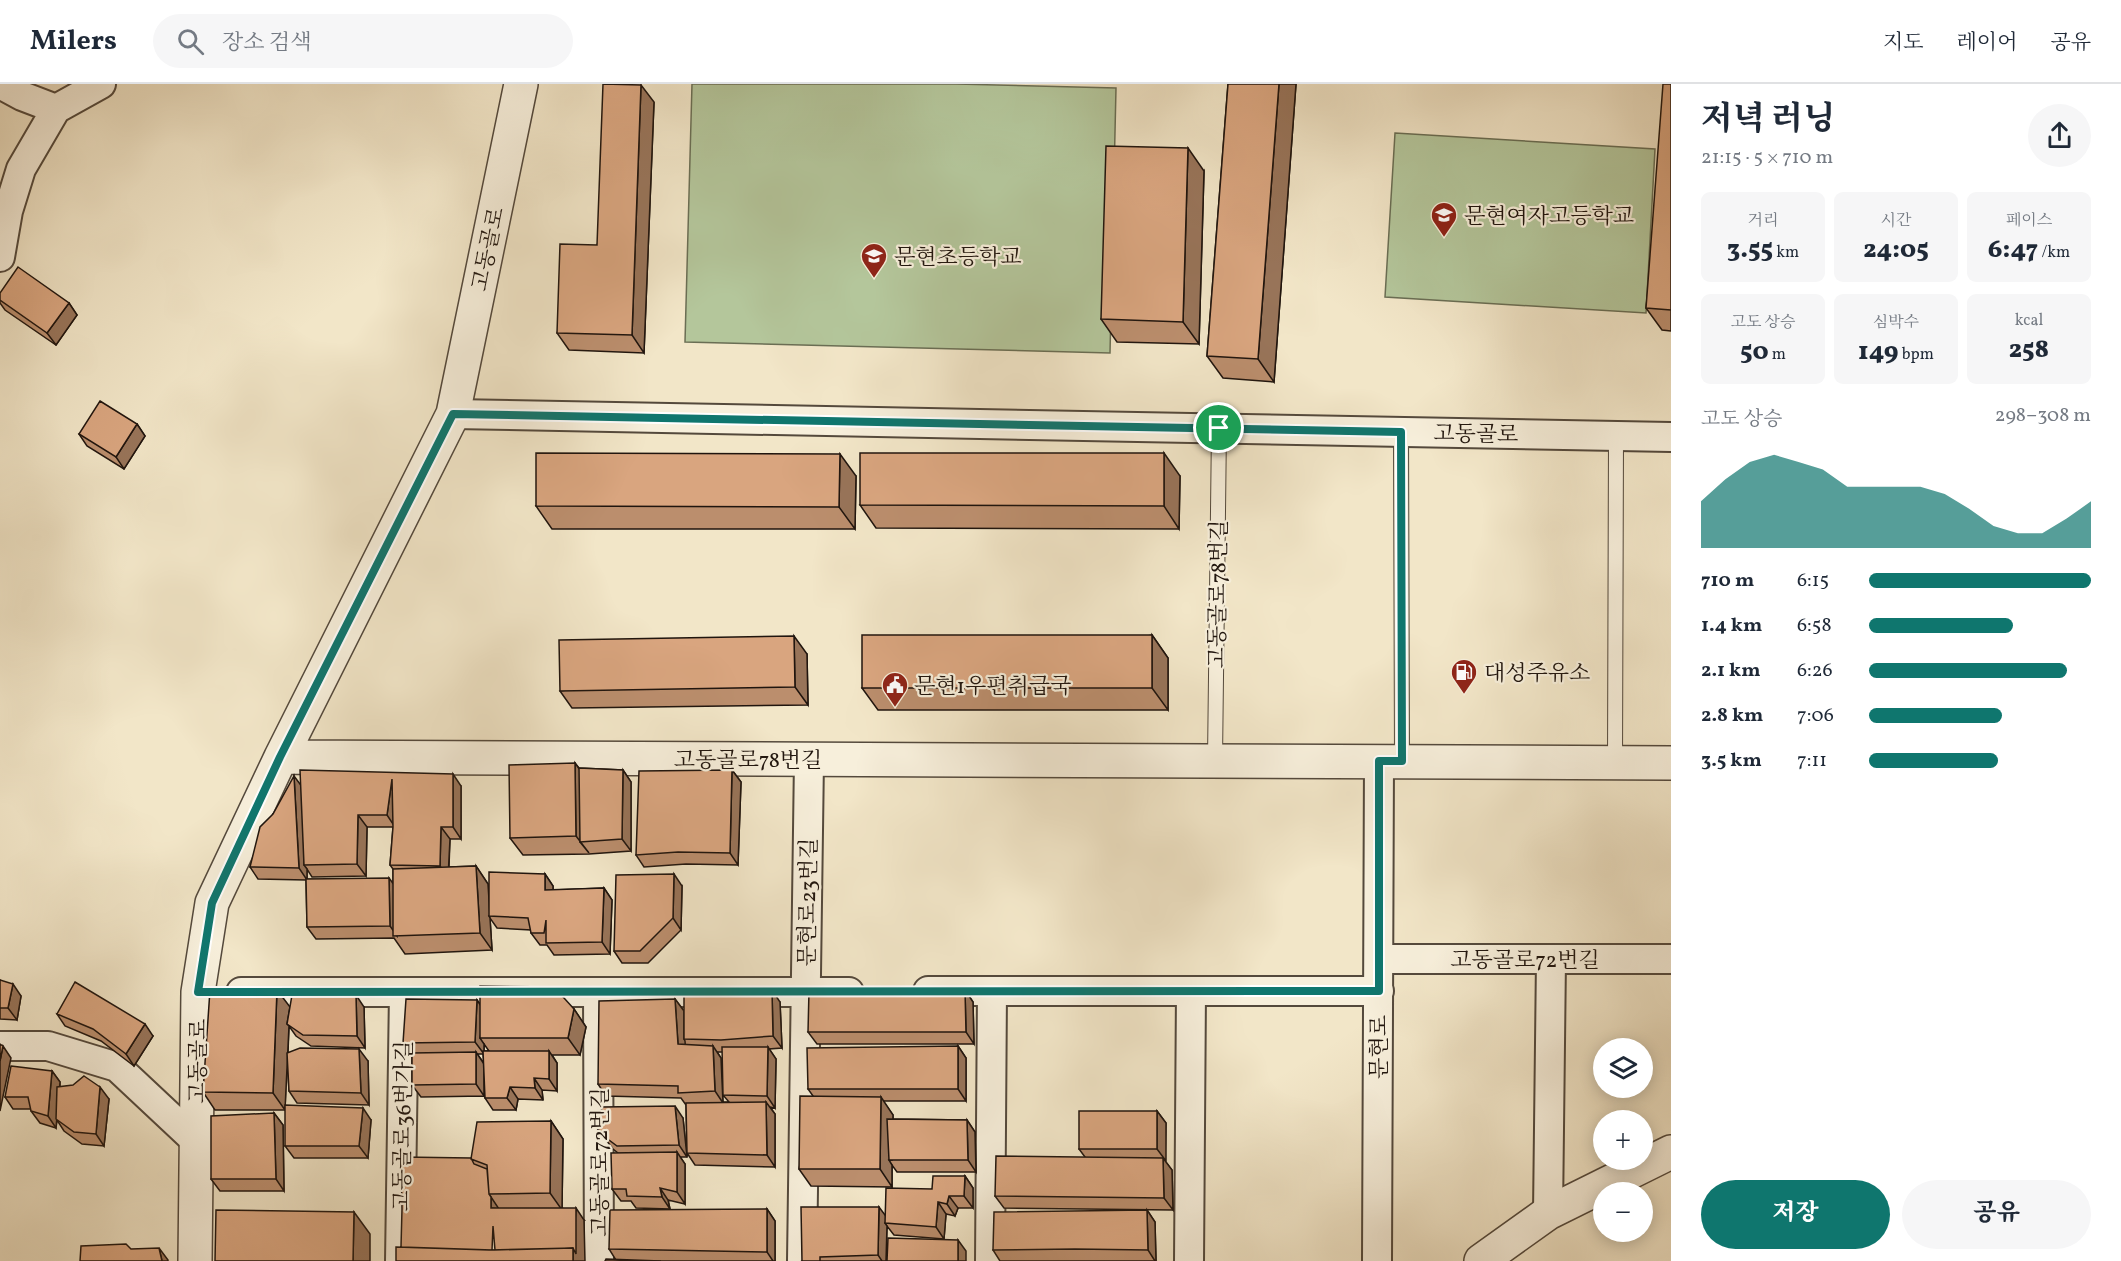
<!DOCTYPE html>
<html lang="ko">
<head>
<meta charset="utf-8">
<style>
	body { margin:0; font-family:Vollkorn,"Noto Serif KR",serif; background:#f6f6f7; color:#1f2937; height:100vh; display:flex; flex-direction:column; font-size:22px; white-space:nowrap }
	* { box-sizing:border-box; margin:0 }
	p { font-size:20px; color:#747a83 }
	.icon { flex:none; width:33px; height:33px; fill:none; stroke:currentColor; stroke-width:2; stroke-linecap:round; stroke-linejoin:round }
	.map { position:relative; flex:1; overflow:hidden }
	.panel { display:flex; flex-direction:column; background:#fff; width:450px }
	.panel>* { flex:none }
	.controls { position:absolute; left:1593px; top:954px; display:grid; gap:12px }
	.controls a { display:grid; place-items:center; width:60px; height:60px; border-radius:50%; background:#fff; box-shadow:0 3px 15px #0003; font-size:30px }
	.pin { position:absolute; display:grid; place-items:center; width:51px; height:51px; color:#fff; margin:-26px; border:3px solid #fff; border-radius:50%; box-shadow:0 2px 6px #0007 }
	.round { display:grid; place-items:center; flex:none; width:63px; height:63px; border-radius:32px; background:#f6f6f7 }
	.headline { display:flex; align-items:center; justify-content:space-between; height:102px; padding:0 30px }
	h1 { font-size:33px; font-weight:800; line-height:45px }
	.metrics { display:grid; grid-template-columns:repeat(3,1fr); gap:9px; height:102px; padding:6px 30px }
	.metrics div { display:grid; align-content:center; border-radius:9px; background:#f6f6f7; text-align:center }
	.metrics b { font-size:26px; font-weight:800 }
	.metrics small { font-size:16px; font-weight:400 }
	.metrics p { font-size:16px }
	.chart { height:168px; padding:12px 30px }
	.chart p { display:flex; justify-content:space-between }
	.chart svg { width:100%; height:108px; margin-top:6px; fill:#0f766e; opacity:.7 }
	.primary-button { display:flex; gap:12px; margin-top:auto; padding:12px 30px }
	.primary-button a { flex:1; height:69px; border-radius:36px; background:#0f766e; color:#fff; font-size:24px; font-weight:800; line-height:69px; text-align:center }
	.primary-button a+a { background:#f6f6f7; color:#1f2937 }
	ul { padding:0 30px; list-style:none; font-size:20px }
	li { display:grid; grid-template-columns:96px 72px 1fr; align-items:center; height:45px }
	li i { height:15px; border-radius:8px; background:#0f766e }
	header { display:flex; align-items:center; gap:36px; box-sizing:border-box; height:84px; padding:0 30px; background:#fff; border-bottom:2px solid #e0e1e3 }
	header strong { font-size:28px }
	nav { display:flex; gap:33px; margin-inline-start:auto; font-size:21px }
	.search { width:420px; height:54px; background:#f6f6f7; display:flex; align-items:center; gap:15px; box-sizing:border-box; padding:0 21px; border-radius:33px; color:#747a83; font-size:22px }
	main { display:flex; flex:1; min-height:0 }
	.map>svg:first-child { display:block }
	.green { fill:#b4c69b; stroke:#6a6e54; stroke-width:1.5 }
	.lines { fill:none; stroke-linecap:round; stroke-linejoin:round }
	.service-casing { stroke:#54493c; stroke-width:16 }
	.minor-casing { stroke:#54493c; stroke-width:32 }
	.tertiary-casing { stroke:#54493c; stroke-width:36 }
	.service { stroke:#f7efdb; stroke-width:14 }
	.minor { stroke:#f7efdb; stroke-width:28 }
	.tertiary { stroke:#f7efdb; stroke-width:33 }
	.wall { fill:#bb8e6d; stroke:#20150e; stroke-width:1.5; fill-rule:evenodd }
	.shaded-wall { fill:#987459; stroke:#20150e; stroke-width:1.5 }
	.building { fill:#d9a57f; stroke:#20150e; stroke-width:1.5 }
	.route-casing { stroke:#fff; stroke-width:12 }
	.route { stroke:#0f766e; stroke-width:8 }
	.labels { text-anchor:middle; stroke-width:4.5; stroke-linejoin:round; paint-order:stroke }
	.poi-label { font-size:22px; fill:#20150e; stroke:#f7efdb; text-anchor:start }
	.street-label { font-size:22px; fill:#20150e; stroke:#f7efdb }
</style>
</head>
<body>
<header>
<strong>Milers</strong>
<div class="search"><svg class="icon" aria-label="search" viewBox="0 0 24 24"><circle cx="10" cy="10" r="6"/><path d="M15 15l6 6"/></svg>장소 검색</div>
<nav><a>지도</a><a>레이어</a><a>공유</a></nav>
</header>
<main>
<div class="map">
<svg width="1671" height="1177" viewBox="0 0 1671 1177">
	<rect width="100%" height="100%" fill="#f2e6c8"/>
	<filter id="stains"><feTurbulence type="fractalNoise" baseFrequency=".00333" numOctaves="4"/><feColorMatrix values="0 0 0 0 .2 0 0 0 0 .09 0 0 0 0 .02 0 0 0 .5 -.17"/></filter>
	<radialGradient id="worn" r=".72"><stop offset=".6" stop-color="#630" stop-opacity="0"/><stop offset="1" stop-color="#630" stop-opacity=".3"/></radialGradient>
	<path class="green" d="M692 0H956L1116 4 1110 269 685 258Z
		M1395 49 1655 65 1646 229 1385 213Z"/>
	<g class="lines">
		<g class="service-casing">
			<path id="service" d="M1401 348 1402 677
				M1215 676 1219 344
				M1615 679 1616 352"/>
		</g>
		<g class="minor-casing">
			<path id="minor" d="M0 0 22 12 56 25
				M0 173 8 127 21 85 56 25 101 0
				M453 330 1671 353
				M1379 875H1671
				M928 907H1379
				M241 908H849
				M598 908 599 1177
				M0 962H48L117 983 197 1058
				M1548 1129 1551 875
				M400 1177 404 908
				M802 1177 809 675
				M990 1177 992 907
				M1189 1177 1191 907
				M1377 1177 1379 677"/>
		</g>
		<g class="tertiary-casing">
			<path id="tertiary" d="M281 673 1671 679
				M195 1177 198 908 212 819 281 673 453 330 521 0
				M1481 1177 1548 1129 1671 1068"/>
		</g>
		<use href="#service" class="service"/>
		<use href="#minor" class="minor"/>
		<use href="#tertiary" class="tertiary"/>
	</g>
	<path class="wall" d="M1228 0H1296L1274 298 1223 294 1207 272Z
		M1671 0V247L1662 246 1646 224Z
		M654 18 644 269 569 266 557 249 597 161Z
		M1204 87 1199 260 1117 258 1101 235Z
		M0 209 69 219 77 231 56 261 5 226 0 219Z
		M137 340 145 352 124 385 87 362 79 350Z
		M856 392 855 445H552L536 422Z
		M1180 392 1179 445 876 444 860 421Z
		M1152 551 1168 574V626H878L862 604Z
		M807 570 808 621 572 624 560 607Z
		M575 679 579 684 623 686 631 698V767L589 770 523 771 510 754Z
		M732 686 741 698 738 781 686 780 644 783 636 771Z
		M300 701 461 702V755H450L449 783 476 782 488 800 489 809 545 790 553 802V806L604 804 612 816 610 870 554 871 547 861H540L531 849V846L497 844 490 834 492 866 405 870 394 854 316 855 307 843 306 796 258 795 250 783 273 730ZM367 743H393L390 781 393 785V800L307 795V785L312 793 366 792Z
		M682 802 681 846 648 879H622L614 867Z
		M0 896 21 912 17 936 0 935Z
		M965 906 973 918 974 960H817L808 948Z
		M675 915 684 927 780 918 782 964 769 965 776 975 775 1024 770 1023 775 1030V1083L695 1081 687 1069 686 1021 681 1014 606 1012 598 1000ZM717 968H723V1011L729 1018H723L721 974Z
		M477 916 480 920 574 925 586 943 580 971H552L557 979V1007L542 1006 543 1016 518 1015 516 1026H493L485 1014 484 1000V1012L421 1013 412 1001V971H411L403 959ZM484 960 489 967H484ZM477 970H483L484 979Z
		M290 923H364L365 964 311 962 296 952 289 942 288 969 368 977 369 1021 297 1019 289 1007 287 974 285 1026H215L203 1008Z
		M57 930 153 952 134 982 101 957 65 942Z
		M958 962 966 974V1017H883L893 1031V1035L967 1036 975 1048 976 1088H897L892 1081V1103L811 1102 799 1085 813 1012 808 1005Z
		M52 987 60 998V1003L109 1015 104 1062 82 1060 64 1047 57 1036 56 1044 40 1039 31 1027V1025H13L5 1013Z
		M1157 1027 1166 1039 1165 1077 1172 1086 1173 1126 1004 1124 995 1112 1085 1073 1079 1065Z
		M274 1029 283 1041 284 1107H220L211 1095Z
		M683 1034 687 1073H680L685 1080V1120L668 1116 670 1125 636 1124 631 1117H621L612 1105 618 1069 613 1065 597 1044Z
		M371 1036 368 1074H294L285 1062Z
		M551 1037 563 1055 562 1124 584 1136 401 1163 471 1074Z
		M965 1092 973 1104V1124H958L955 1132 946 1130 944 1155 894 1151 887 1142 886 1177H802L932 1105Z
		M767 1125 775 1137V1177H605L616 1176 609 1165Z
		M1147 1126 1155 1138 1156 1177H1000L993 1166Z"/>
	<path class="shaded-wall" d="M1279 0H1296L1274 298 1258 275Z
		M641 1 654 18 644 269 632 251Z
		M1188 64 1204 87 1199 260 1183 238Z
		M69 219 77 231 56 261 47 249Z
		M137 340 145 352 124 385 116 373Z
		M1164 369 1180 392 1179 445 1164 422Z
		M840 370 856 392 855 445 839 423Z
		M1152 551 1168 574V626L1152 604Z
		M794 552 807 570 808 621 795 603Z
		M575 679 587 696 580 758 589 769 576 752Z
		M623 686 631 698V767L622 755Z
		M732 686 741 698 738 781 730 769Z
		M453 690 461 702V755L453 743Z
		M294 692 303 704 304 781 307 785V796L299 784Z
		M392 695 395 743 387 731Z
		M358 731 367 743 366 792 357 780Z
		M441 743 450 755 448 794 440 782Z
		M476 782 488 800 490 832H489L490 834 492 866 480 849Z
		M545 790 553 802V818L545 806Z
		M674 790 682 802 681 846 673 834Z
		M389 794 398 806 397 852 390 842Z
		M604 804 612 816 610 870 602 858Z
		M13 900 21 912 17 936 8 924Z
		M277 906 290 923 287 940 289 942 285 1026 273 1009Z
		M772 906 780 918 782 964 773 952Z
		M965 906 973 918 974 960 966 948Z
		M356 911 364 923 365 964 357 952Z
		M675 915 684 927V955L685 957 686 972 678 960Z
		M477 916 485 928 480 954 484 960V970L475 958Z
		M574 925 586 943 580 971 568 954Z
		M145 940 153 952 134 982 126 970Z
		M3 962 11 974 0 1027V977Z
		M713 962 721 974 723 1019 715 1007Z
		M958 962 966 974V1017L958 1005Z
		M768 963 776 975 775 1024 767 1012Z
		M359 965 368 977 369 1021 361 1009Z
		M549 967 557 979V1007L549 995Z
		M476 968 484 980V1012L476 1000Z
		M52 987 60 998 56 1044 48 1032Z
		M534 994 542 1006 543 1016 535 1004Z
		M100 1003 109 1015 104 1062 96 1050Z
		M510 1003 518 1015 516 1026 507 1014Z
		M881 1013 893 1031 892 1076H889L892 1081V1103L880 1085Z
		M766 1018 775 1030V1083L767 1071Z
		M675 1022 683 1034 687 1073 679 1061Z
		M363 1024 371 1036 368 1074 359 1062Z
		M1157 1027 1166 1039V1077L1157 1065Z
		M274 1029 283 1041 284 1107 276 1095Z
		M967 1036 975 1048 976 1088 968 1076Z
		M551 1037 563 1055 562 1126 550 1109Z
		M677 1068 685 1080V1120L677 1108Z
		M1163 1074 1172 1086 1173 1126 1164 1114Z
		M965 1092 973 1104V1124L964 1112Z
		M660 1104 668 1116 670 1125 662 1113Z
		M949 1112 958 1124 955 1132 947 1120Z
		M491 1113 499 1125 491 1124Z
		M938 1118 946 1130 944 1155 936 1143Z
		M879 1123 888 1135 885 1139 887 1142 886 1177H882L878 1171Z
		M576 1124 584 1136 585 1177H573V1164Z
		M767 1125 775 1137V1177H773L767 1168Z
		M1147 1126 1155 1138 1156 1177H1155L1148 1166Z
		M354 1128 370 1150V1177H353Z
		M958 1156 966 1167V1177H958Z
		M159 1164 168 1176V1177H162Z"/>
	<path class="building" d="M603 0 641 1 632 251 557 249 560 160 597 161Z
		M1228 0H1279L1258 275 1207 272Z
		M1663 0H1671V226L1646 224Z
		M1106 62 1188 64 1183 238 1101 235Z
		M18 183 69 219 47 249 0 216V209Z
		M100 317 137 340 116 373 79 350Z
		M536 369 840 370 839 423 536 422Z
		M860 369H1164V422L860 421Z
		M862 551H1152V604H862Z
		M794 552 795 603 560 607 559 556Z
		M575 679 576 752 510 754 509 681Z
		M579 684 623 686 622 755 580 758Z
		M300 686 453 690V743H441L440 782 390 781 393 743 392 695 387 731H358L357 780 304 781Z
		M732 686 730 769 678 768 636 771 639 687Z
		M294 692 299 784 250 783 260 743 273 730Z
		M476 782 480 849 393 852V785Z
		M489 788 545 790V806L604 804 602 858 546 859V836L544 849H531L528 834 489 832Z
		M674 790 673 834 640 867H614L616 791Z
		M389 794 390 842 307 843 306 795Z
		M0 896 13 900 8 924H0Z
		M75 898 145 940 126 970 93 945 57 930Z
		M480 902 554 903 574 925 568 954H480Z
		M684 905 772 906 773 952 721 956 684 955Z
		M210 906H277L273 1009 203 1008Z
		M965 906 966 948H808L809 907Z
		M292 911H356L357 952 303 951 287 940Z
		M406 915 477 916 475 958 403 959Z
		M675 915 678 960 713 962 715 1007 678 1009V1002L598 1000 599 917Z
		M0 960 3 962 0 977Z
		M958 962V1005H808L807 964Z
		M722 963H768L767 1012 723 1011Z
		M300 964 359 965 361 1009 289 1007 287 969Z
		M483 967H549V995L534 994 535 1004 510 1003 507 1014H485Z
		M476 968V1000L412 1001V969Z
		M11 982 52 987 48 1032 31 1027 28 1013H5Z
		M84 992 100 1003 96 1050 74 1048 56 1035 57 1003 73 1001Z
		M800 1012 881 1013 880 1085H799Z
		M766 1018 767 1071 687 1069 686 1019Z
		M285 1021 363 1024 359 1062H285Z
		M675 1022 679 1061 617 1062 605 1053 597 1044 602 1023Z
		M1079 1027H1157V1065H1079Z
		M274 1029 276 1095H211V1032Z
		M887 1035 967 1036 968 1076H889Z
		M551 1037 550 1109 489 1110 487 1081 471 1075 477 1038Z
		M677 1068V1108L660 1104 662 1113 627 1112 626 1105H612L611 1069Z
		M996 1072 1163 1074 1164 1114 995 1112Z
		M401 1073 471 1074 474 1080 487 1085 489 1110 491 1113V1124H576V1170L573 1164 495 1166 493 1142 492 1166 401 1163 402 1125Z
		M933 1092H965L964 1112H949L947 1120 938 1118 936 1143 885 1139 886 1104 932 1105Z
		M801 1123H879L878 1171 820 1173V1177H802Z
		M767 1125V1168L609 1165 610 1126Z
		M216 1126 354 1128 353 1177H215Z
		M1147 1126 1148 1166 1075 1165 993 1166 994 1128Z
		M888 1154 958 1156V1177H887Z
		M126 1160 131 1165 159 1164 162 1177H80L81 1162Z
		M396 1163 489 1166 573 1164V1177H396Z
		M606 1175 661 1177H605Z"/>
	<g class="lines">
		<g class="route-casing">
			<path id="route" d="M453 330 1401 348 1402 677H1379V907L198 908 212 819 280 673Z"/>
		</g>
		<use href="#route" class="route"/>
	</g>
	<defs>
		<g id="school-pin" transform="scale(1.35)"><path d="M0 17L-7.5 6A9.5 9.5 0 1 1 7.5 6Z" fill="#8f2418" stroke="#f7efdb"/><path d="M0-5L7-2L0 1L-7-2ZM-4 1L0 2.5L4 1V4Q0 6-4 4Z" fill="#fff"/></g>
		<g id="fuel-pin" transform="scale(1.35)"><path d="M0 17L-7.5 6A9.5 9.5 0 1 1 7.5 6Z" fill="#8f2418" stroke="#f7efdb"/><path d="M-5.5-6h7V0h2V4h1.3V-2.5L3-4.5l.8-.8L6-3V5H2.5V1h-1V6h-7ZM-4.2-4.7v3.2H.2V-4.7Z" fill="#fff"/></g>
		<g id="civic-pin" transform="scale(1.35)"><path d="M0 17L-7.5 6A9.5 9.5 0 1 1 7.5 6Z" fill="#8f2418" stroke="#f7efdb"/><path d="M-.6-6.5H3V-4.5H.6V-3L4-1V1h2V6H-6V1h2V-1L-.6-3ZM-1.2 2.5V6h2.4V2.5Z" fill="#fff"/></g>
	</defs>
	<g fill-rule="evenodd">
		<use href="#school-pin" x="1444" y="131"/>
		<use href="#school-pin" x="874" y="172"/>
		<use href="#fuel-pin" x="1464" y="588"/>
		<use href="#civic-pin" x="895" y="601"/>
	</g>
	<g class="labels">
		<g class="poi-label">
			<text x="1464" y="139">문현여자고등학교</text>
			<text x="894" y="180">문현초등학교</text>
			<text x="1484" y="596">대성주유소</text>
			<text x="914" y="609">문현1우편취급국</text>
		</g>
		<g class="street-label">
			<text transform="translate(487 165) rotate(-78)" y="8">고동골로</text>
			<text transform="translate(1476 349) rotate(1)" y="8">고동골로</text>
			<text transform="translate(1217 510) rotate(-89)" y="8">고동골로78번길</text>
			<text x="748" y="683">고동골로78번길</text>
			<text transform="translate(807 818) rotate(-89)" y="8">문현로23번길</text>
			<text x="1525" y="883">고동골로72번길</text>
			<text transform="translate(1378 963) rotate(-90)" y="8">문현로</text>
			<text transform="translate(197 977) rotate(-89)" y="8">고동골로</text>
			<text transform="translate(402 1042) rotate(-89)" y="8">고동골로36번가길</text>
			<text transform="translate(599 1078) rotate(-90)" y="8">고동골로72번길</text>
		</g>
	</g>
	<rect width="100%" height="100%" filter="url(#stains)"/>
	<rect width="100%" height="100%" fill="url(#worn)"/>
</svg>
<div class="controls">
<a><svg class="icon" aria-label="layers" viewBox="0 0 24 24"><path d="M12 4l9 5-9 5-9-5zM3 14l9 5 9-5"/></svg></a>
<a>+</a>
<a>−</a>
</div>
<div class="pin" style="left:1219px;top:344px;background:#1e9e55"><svg class="icon" aria-label="arrive" viewBox="0 0 24 24"><path d="M6 21V4h12l-3 4 3 4H6"/></svg></div>
</div>
<section class="panel">
<div class="headline"><div><h1>저녁 러닝</h1><p>21:15 · 5 × 710 m</p></div><a class="round"><svg class="icon" aria-label="share" viewBox="0 0 24 24"><path d="M12 15V3M7 8l5-5 5 5M5 13v7h14v-7"/></svg></a></div>
<div class="metrics">
<div><p>거리</p><b>3.55<small> km</small></b></div>
<div><p>시간</p><b>24:05</b></div>
<div><p>페이스</p><b>6:47<small> /km</small></b></div>
</div>
<div class="metrics">
<div><p>고도 상승</p><b>50<small> m</small></b></div>
<div><p>심박수</p><b>149<small> bpm</small></b></div>
<div><p>kcal</p><b>258</b></div>
</div>
<div class="chart"><p><span>고도 상승</span>298–308 m</p>
<svg viewBox="0 0 160 44" preserveAspectRatio="none"><path d="M0 44V25L10 16L20 9L30 6L40 9L50 12L60 19L70 19L80 19L90 19L100 22L110 28L120 35L130 38L140 38L150 32L160 25V44z"/></svg>
</div>
<ul>
<li><b>710 m</b>6:15<i style="width:100%"></i></li>
<li><b>1.4 km</b>6:58<i style="width:65%"></i></li>
<li><b>2.1 km</b>6:26<i style="width:89%"></i></li>
<li><b>2.8 km</b>7:06<i style="width:60%"></i></li>
<li><b>3.5 km</b>7:11<i style="width:58%"></i></li>
</ul>
<div class="primary-button"><a>저장</a><a>공유</a></div>
</section>
</main>
</body>
</html>
